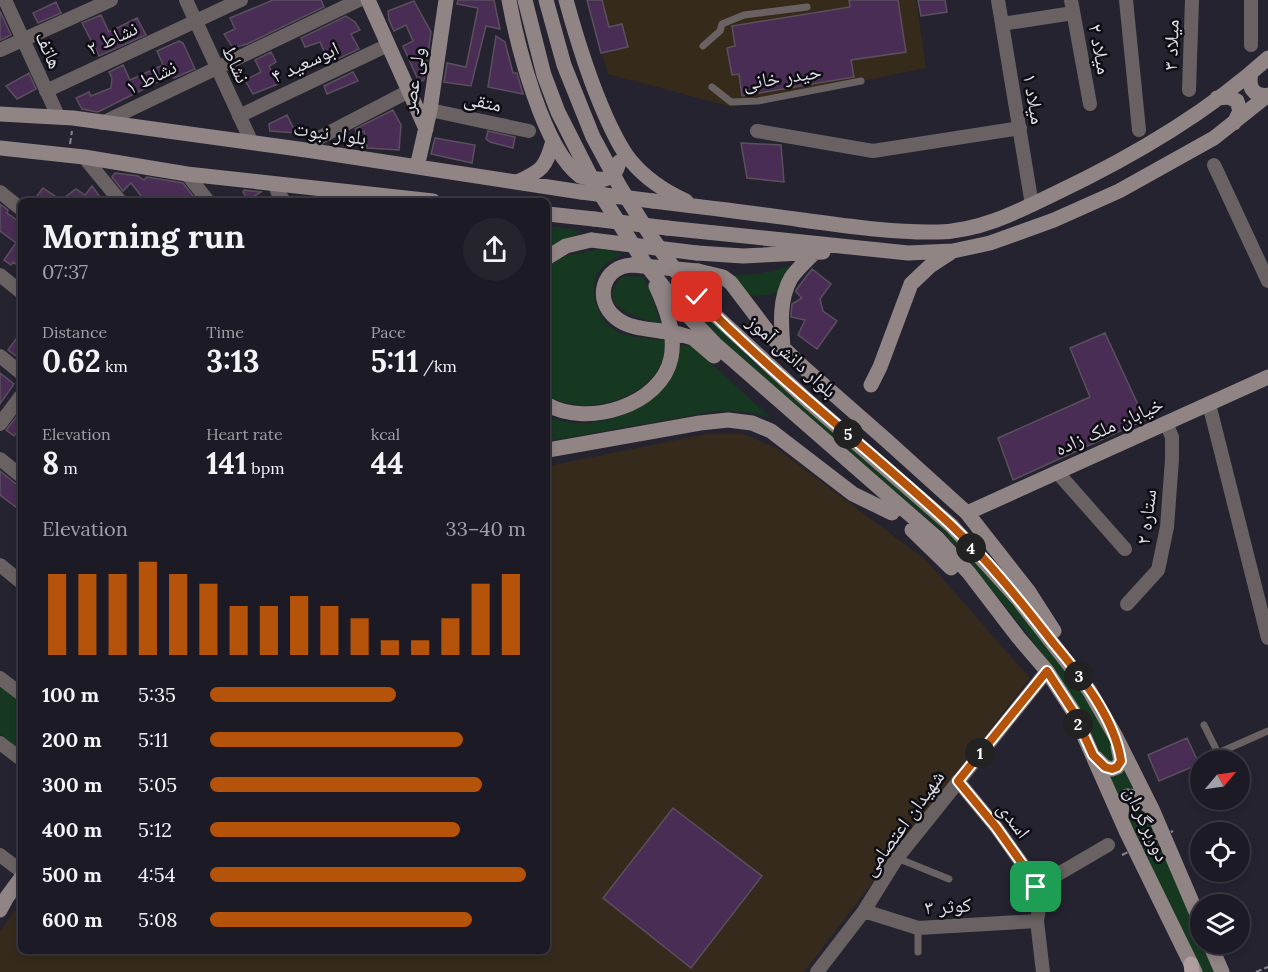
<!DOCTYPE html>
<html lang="en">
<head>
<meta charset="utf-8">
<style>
	body { margin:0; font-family:Lora,"Noto Naskh Arabic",serif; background:#25232c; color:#f1f3f6; height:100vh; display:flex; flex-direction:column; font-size:22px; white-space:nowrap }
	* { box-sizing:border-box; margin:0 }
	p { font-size:20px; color:#a0a1a6 }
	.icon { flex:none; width:33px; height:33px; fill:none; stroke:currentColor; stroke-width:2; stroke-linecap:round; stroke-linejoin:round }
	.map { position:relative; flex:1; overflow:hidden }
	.details { position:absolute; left:18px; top:198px; width:532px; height:756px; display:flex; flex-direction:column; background:#1c1a24; border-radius:9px; box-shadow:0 3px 9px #0003,0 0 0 2px #3a3841 }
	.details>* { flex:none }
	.needle { width:39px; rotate:61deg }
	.controls { position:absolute; left:1190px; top:750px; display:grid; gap:12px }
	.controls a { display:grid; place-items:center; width:60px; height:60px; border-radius:50%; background:#1c1a24; box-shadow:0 3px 9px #0003,0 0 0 2px #3a3841; font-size:30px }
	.pin { position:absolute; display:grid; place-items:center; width:51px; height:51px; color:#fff; margin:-26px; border-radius:12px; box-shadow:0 3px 9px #0006 }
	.km { position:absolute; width:30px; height:30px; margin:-15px; border-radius:50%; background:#222; color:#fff; font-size:16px; line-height:30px; text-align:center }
	.round { display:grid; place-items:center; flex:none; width:63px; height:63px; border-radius:32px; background:#25232c }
	.summary { display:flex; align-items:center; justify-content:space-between; height:102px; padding:0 24px }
	h1 { font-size:33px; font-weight:700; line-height:45px }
	.metrics { display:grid; grid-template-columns:repeat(3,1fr); gap:9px; height:102px; padding:6px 24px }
	.metrics div { display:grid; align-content:center }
	.metrics b { font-size:30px; font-weight:700 }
	.metrics small { font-size:16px; font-weight:400 }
	.metrics p { font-size:16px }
	.chart { height:168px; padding:12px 24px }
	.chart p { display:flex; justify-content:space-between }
	.chart svg { width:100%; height:108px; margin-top:6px; stroke:#b45309; stroke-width:6 }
	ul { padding:0 24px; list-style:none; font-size:20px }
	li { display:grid; grid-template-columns:96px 72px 1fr; align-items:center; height:45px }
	li i { height:15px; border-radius:8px; background:#b45309 }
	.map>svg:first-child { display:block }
	.industrial { fill:#352a1b }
	.medical { fill:#362a1b }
	.green { fill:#163821 }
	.building { fill:#4a2d54; stroke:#5a505d; stroke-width:1.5 }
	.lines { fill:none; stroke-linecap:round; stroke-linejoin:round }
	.path { stroke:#888691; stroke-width:2; stroke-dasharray:6 3; stroke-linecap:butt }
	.lane { stroke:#6a6262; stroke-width:7 }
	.street { stroke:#6a6262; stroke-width:14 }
	.secondary { stroke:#918485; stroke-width:15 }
	.primary { stroke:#af9e9f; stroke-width:15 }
	.path-bridge { stroke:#888691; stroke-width:2; stroke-dasharray:6 3; stroke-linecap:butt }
	.secondary-bridge { stroke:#918485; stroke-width:15 }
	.route-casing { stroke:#fff; stroke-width:12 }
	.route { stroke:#b45309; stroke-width:8 }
	.labels { text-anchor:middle; stroke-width:5; stroke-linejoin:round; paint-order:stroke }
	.street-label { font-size:20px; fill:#dedce5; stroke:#0e0d13 }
</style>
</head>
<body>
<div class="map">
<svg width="1268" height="972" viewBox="0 0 1268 972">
	<rect width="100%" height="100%" fill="#252330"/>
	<path class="industrial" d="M706 434H744L776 448 926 560 1030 678 804 972H0V931L21 903V951H548V466Z"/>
	<path class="medical" d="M587 0H916L926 68 732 107 608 74Z"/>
	<path class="green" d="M548 226 581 231 548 250Z
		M601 249 623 254C596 265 588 283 598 309 601 317 608 326 616 331 630 338 651 338 666 341 666 395 589 420 548 396V266L565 256Z
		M790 266 778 292C750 301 748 295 729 275L759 274Z
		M623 276 643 277 650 290 661 324C638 317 591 307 623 276Z
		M681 286 701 310 754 363 863 454 950 532 1028 621 1087 698 1116 752 1113 763 1107 761 1101 753 1079 708 1056 672 1023 628 944 533 749 367 696 314 675 289Z
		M685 345 693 347 772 419C753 411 737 410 717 411L548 441V415C581 435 643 415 666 386 675 375 677 361 680 347Z
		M0 686 21 702V750L0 734Z
		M1124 766 1142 796 1119 799 1105 776H1116Z
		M1134 803 1147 812 1200 934V944H1204L1216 972H1197L1128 818V807Z"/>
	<path class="building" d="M273 0H321L324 7 247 44 233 48 224 34 235 29 230 18Z
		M458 0H494L500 29 486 26 471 86 444 82 447 63 466 67 478 8 457 4Z
		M587 0H602L609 27 622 24 628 47 601 53Z
		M849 0H898L906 52 851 60 854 77 742 96 739 74 732 75 727 48 735 46 732 26 850 7Z
		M918 0H945L947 12 921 16Z
		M414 1 431 32 424 80 419 82 403 46 413 41 406 25 394 31 389 20 388 11Z
		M56 2 61 13 38 23 33 13Z
		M0 11 11 35 1 40 0 39Z
		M101 15 109 32 137 18 146 35 99 56 82 23Z
		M346 16 355 22 360 30 351 34 359 49 329 63 320 42 305 47 301 38Z
		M496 36 505 42 513 73H517L523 94 488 87Z
		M179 41 183 43 195 69 174 78 172 75 98 112 82 109 76 98 89 92 91 96 111 88 112 78 109 72 123 65 130 80 163 65 157 51Z
		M271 52 276 62 269 66 278 84 253 94 245 80 261 72 255 60Z
		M353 72 358 81 327 94 324 86Z
		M29 73 36 89 17 99 6 86Z
		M393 110 401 125 399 150 367 148 364 131 357 135 355 129Z
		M287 115 296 133 270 131 269 124Z
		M488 131 515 137 513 148 490 142 486 139Z
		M435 138 475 145 472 163 431 154Z
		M741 143 781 145 784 182 747 178Z
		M115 173 138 176 144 180 147 177 183 183 197 201H145L131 183 123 191 112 177Z
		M92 186 103 201H33L43 188 61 200 76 189 85 195Z
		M244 190 261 192 248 200 243 192Z
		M0 204 8 210 7 213 21 223V268L13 262 11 265 4 260 16 243 0 231Z
		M812 269 831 284 820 299 823 311 837 321 817 349 798 335 805 320 791 317 792 304 802 298 796 292V290Z
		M21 332V350L16 356 8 350Z
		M1105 333 1145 420 1013 480 998 438 1090 397 1070 348Z
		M0 373 14 384 0 404Z
		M21 411V427L14 436 6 430Z
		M0 471 15 483 21 485V511L0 495Z
		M1187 738 1199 764 1159 781 1148 755Z
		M673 808 762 876 691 968 603 898Z"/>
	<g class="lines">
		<path class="path" d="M70 144 72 131
			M1256 972 1268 967"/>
		<path class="lane" d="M703 46 720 31 722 24 744 15 807 7
			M712 87 731 102 758 101 861 81
			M1204 725 1218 753 1268 731
			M897 858 949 879
			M918 952V928"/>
		<path class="street" d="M5 0 58 116
			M186 0 252 143
			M998 0 1032 205
			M1071 0 1090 104
			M1126 0 1139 130
			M1002 24 1073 13
			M1251 45V0
			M0 50 111 0
			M1189 90 1192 0
			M46 91 241 0
			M430 110 529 131
			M239 116 388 45
			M102 123 359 0
			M757 131 873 151 1020 128
			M313 151 317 139 409 91
			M84 157 120 201
			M1214 165 1268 281
			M187 174 208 201
			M277 191 284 201
			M0 192 21 209
			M0 275 21 292
			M0 356 21 373
			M1209 404 1268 638
			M0 424 21 396
			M0 459 21 476
			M1057 472 1125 549
			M0 565 21 582
			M1127 604 1158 570 1167 527 1172 459V437L1166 423
			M0 678 21 694
			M0 743 21 759
			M958 781 996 827 1033 879 1040 902 1037 921 1043 972
			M0 855 21 871
			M1036 887 1108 845
			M864 911 918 928 1037 921
			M817 972 864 911 897 858 1047 671"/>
		<path class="secondary" d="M368 0 426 129
			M509 0C517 44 543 149 580 176
			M525 0 544 75 558 112 596 187 644 262 676 303 716 345 938 539 969 573 1018 637 1047 671 1073 711 1127 833 1195 972
			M546 0 564 65 593 137 620 187 652 238 684 282 716 316 808 401 952 526 1018 599 1089 690 1116 737 1152 809 1200 921
			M566 0C577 40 589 79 606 117 613 132 620 148 631 161 646 179 664 191 686 201
			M1251 73C1248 87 1252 95 1267 96
			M1217 98 1229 97 1237 101 1240 111 1234 123
			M0 114 73 118 313 151 581 192
			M0 148 84 157 187 174 433 201
			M417 167 430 110 446 0
			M517 182C542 171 546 167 553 141
			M653 201C703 207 753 213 802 220 847 226 893 233 938 232 980 231 1017 212 1054 194 1130 158 1205 115 1268 58
			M548 214 594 219
			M667 228 908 253 953 251 990 243 1054 220 1119 191 1214 138 1268 95
			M697 253 743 256 823 252
			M548 257 566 246 591 240
			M632 265C603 266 593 300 616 318 628 328 646 329 661 331
			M698 271 723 277 731 283 772 337 804 368 885 439 967 513 1029 592 1054 631
			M679 334 693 338 714 356
			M783 347C781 324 779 299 791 278 797 269 806 261 814 253
			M871 385 880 367 911 284 930 266 950 253
			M548 405C587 427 661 406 671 358 676 334 666 308 656 286
			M548 450 700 423 728 420 752 423 771 431 853 494 892 513
			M967 513 1268 377
			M912 530 951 568
			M1095 757 1105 767 1112 769 1117 767 1121 761 1118 747
			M1121 817 1122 801 1127 796 1136 797 1150 807
			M0 910 7 897 21 878
			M1210 944 1222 972"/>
		<path class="primary" d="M1191 964 1192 972"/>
		<path class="path-bridge" d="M1122 855 1173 831"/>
		<path class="secondary-bridge" d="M580 176C598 180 614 185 619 162
			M581 192 653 201
			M594 219 667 228
			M591 240 697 253
			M632 265 698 271
			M661 331 679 334"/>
	</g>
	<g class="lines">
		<g class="route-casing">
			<path id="route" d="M697 297C776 378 867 447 950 524 988 560 1022 603 1054 644 1081 676 1115 719 1121 761L1117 767 1112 769 1105 767 1093 755 1073 711 1047 671 958 781 996 827 1033 879 1036 887"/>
		</g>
		<use href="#route" class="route"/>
	</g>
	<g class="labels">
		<g class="street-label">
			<text transform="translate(112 38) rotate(-25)" y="7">نشاط ۲</text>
			<text transform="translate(1171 45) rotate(-88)" y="7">میلاد ۳</text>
			<text transform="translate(1100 49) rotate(79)" y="7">میلاد ۲</text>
			<text transform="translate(49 50) rotate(66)" y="7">هاتف</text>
			<text transform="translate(305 62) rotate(-25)" y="7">ابوسعید ۴</text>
			<text transform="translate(236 64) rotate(65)" y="7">نشاط</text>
			<text transform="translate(151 77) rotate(-26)" y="7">نشاط ۱</text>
			<text transform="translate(782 77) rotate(-9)" y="7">حیدر خانی</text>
			<text transform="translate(413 80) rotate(-81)" y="7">ولی عصر</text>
			<text transform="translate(1034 99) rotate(80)" y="7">میلاد ۱</text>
			<text transform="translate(483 101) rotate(12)" y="7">متقی</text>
			<text transform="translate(330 133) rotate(8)" y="7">بلوار نبوت</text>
			<text transform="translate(792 356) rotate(42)" y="7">بلوار دانش آموز</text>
			<text transform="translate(1109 426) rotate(-24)" y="7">خیابان ملک زاده</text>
			<text transform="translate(1146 517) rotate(-83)" y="7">ستاره ۲</text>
			<text transform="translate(1014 820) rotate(53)" y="7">اسدی</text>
			<text transform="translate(903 823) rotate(-54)" y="7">شهیدان اعتصامی</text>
			<text transform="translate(1147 824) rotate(65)" y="7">دوربرگردان</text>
			<text transform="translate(948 906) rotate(-4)" y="7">کوثر ۳</text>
		</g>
	</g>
</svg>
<div class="controls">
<a><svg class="needle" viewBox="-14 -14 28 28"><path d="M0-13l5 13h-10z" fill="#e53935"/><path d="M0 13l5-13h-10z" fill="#a0a1a6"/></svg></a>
<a><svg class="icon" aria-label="locate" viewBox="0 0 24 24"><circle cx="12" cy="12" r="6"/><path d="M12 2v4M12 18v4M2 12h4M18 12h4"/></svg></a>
<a><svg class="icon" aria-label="layers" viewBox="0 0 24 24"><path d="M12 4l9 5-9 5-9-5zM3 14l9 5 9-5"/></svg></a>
</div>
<div class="pin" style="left:1036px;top:887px;background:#1e9e55"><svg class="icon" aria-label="arrive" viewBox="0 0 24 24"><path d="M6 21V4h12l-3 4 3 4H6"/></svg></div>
<div class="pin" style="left:697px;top:297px;background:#d93025"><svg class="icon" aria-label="check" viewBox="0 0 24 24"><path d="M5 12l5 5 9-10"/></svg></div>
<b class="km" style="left:980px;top:753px">1</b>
<b class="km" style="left:1078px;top:724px">2</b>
<b class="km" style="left:1079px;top:676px">3</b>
<b class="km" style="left:971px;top:548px">4</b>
<b class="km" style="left:848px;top:434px">5</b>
<section class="details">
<div class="summary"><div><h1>Morning run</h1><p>07:37</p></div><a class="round"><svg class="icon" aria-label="share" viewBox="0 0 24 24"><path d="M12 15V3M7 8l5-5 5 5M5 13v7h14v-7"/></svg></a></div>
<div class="metrics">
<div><p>Distance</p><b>0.62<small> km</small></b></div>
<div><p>Time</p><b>3:13</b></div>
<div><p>Pace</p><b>5:11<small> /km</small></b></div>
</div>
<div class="metrics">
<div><p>Elevation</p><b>8<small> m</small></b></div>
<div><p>Heart rate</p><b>141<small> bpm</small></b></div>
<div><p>kcal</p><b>44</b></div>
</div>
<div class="chart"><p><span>Elevation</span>33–40 m</p>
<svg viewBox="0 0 160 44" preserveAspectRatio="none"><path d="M5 44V11M15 44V11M25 44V11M35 44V6M45 44V11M55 44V15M65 44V24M75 44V24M85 44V20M95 44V24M105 44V29M115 44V38M125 44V38M135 44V29M145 44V15M155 44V11"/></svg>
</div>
<ul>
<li><b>100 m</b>5:35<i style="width:59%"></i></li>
<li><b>200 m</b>5:11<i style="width:80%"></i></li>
<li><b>300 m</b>5:05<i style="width:86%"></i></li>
<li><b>400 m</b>5:12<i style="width:79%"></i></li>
<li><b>500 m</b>4:54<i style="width:100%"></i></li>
<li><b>600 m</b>5:08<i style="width:83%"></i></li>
</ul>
</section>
</div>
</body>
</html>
